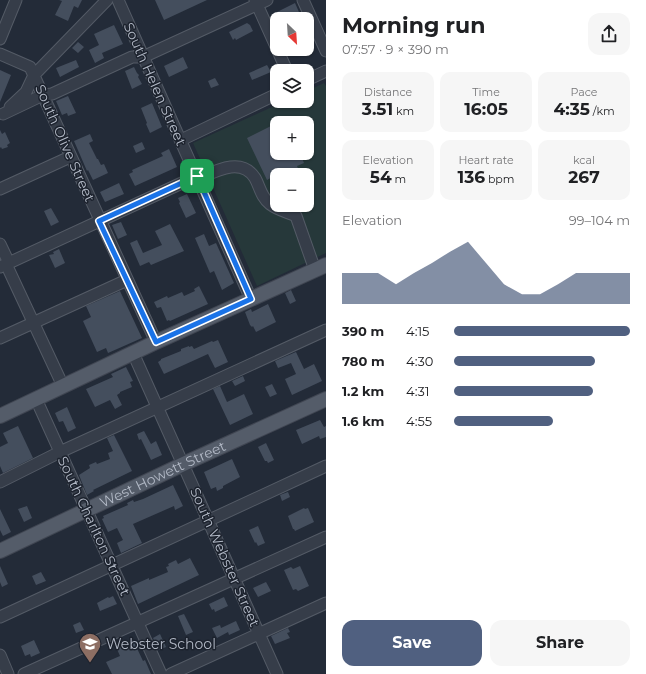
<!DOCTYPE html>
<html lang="en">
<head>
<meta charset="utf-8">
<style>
	body { margin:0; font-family:Montserrat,sans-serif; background:#f6f6f6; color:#202124; height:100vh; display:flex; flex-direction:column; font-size:15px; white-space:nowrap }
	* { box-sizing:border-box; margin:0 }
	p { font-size:13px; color:#757577 }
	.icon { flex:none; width:22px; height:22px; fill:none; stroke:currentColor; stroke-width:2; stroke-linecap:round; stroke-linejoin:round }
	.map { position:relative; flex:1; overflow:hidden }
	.drawer { display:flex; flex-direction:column; background:#fff; width:320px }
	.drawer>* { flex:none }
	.needle { width:26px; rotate:155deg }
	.tools { position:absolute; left:270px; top:12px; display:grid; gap:8px }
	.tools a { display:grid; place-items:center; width:44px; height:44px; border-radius:8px; background:#fff; box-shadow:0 1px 3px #0004; font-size:20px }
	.pin { position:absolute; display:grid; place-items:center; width:34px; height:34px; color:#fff; margin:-17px; border-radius:8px; box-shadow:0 2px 6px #0006 }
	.round { display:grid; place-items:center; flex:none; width:42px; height:42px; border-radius:12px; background:#f6f6f6 }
	.overview { display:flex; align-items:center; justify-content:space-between; height:68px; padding:0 16px }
	h1 { font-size:22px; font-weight:700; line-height:30px }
	.figures { display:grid; grid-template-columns:repeat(3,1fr); gap:6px; height:68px; padding:4px 16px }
	.figures div { display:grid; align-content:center; border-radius:10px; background:#f6f6f6; text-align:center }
	.figures b { font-size:17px; font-weight:700 }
	.figures small { font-size:11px; font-weight:400 }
	.figures p { font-size:11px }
	.chart { height:112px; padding:8px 16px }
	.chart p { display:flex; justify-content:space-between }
	.chart svg { width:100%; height:72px; margin-top:4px; fill:#506080; opacity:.7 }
	.primary-button { display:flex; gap:8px; margin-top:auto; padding:8px 16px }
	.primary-button a { flex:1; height:46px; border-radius:12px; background:#506080; color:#fff; font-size:16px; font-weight:700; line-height:46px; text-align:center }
	.primary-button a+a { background:#f6f6f6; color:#202124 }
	ul { padding:0 16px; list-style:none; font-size:13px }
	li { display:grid; grid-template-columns:64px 48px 1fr; align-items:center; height:30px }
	li i { height:10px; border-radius:5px; background:#506080 }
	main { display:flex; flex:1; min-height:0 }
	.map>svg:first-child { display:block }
	.green { fill:#26383a; fill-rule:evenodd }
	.building { fill:#444e5d }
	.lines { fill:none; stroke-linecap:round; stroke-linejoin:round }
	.minor-casing { stroke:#545b66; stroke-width:13 }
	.major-casing { stroke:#404652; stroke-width:16 }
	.minor { stroke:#363d49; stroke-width:11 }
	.major { stroke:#545c69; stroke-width:14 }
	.route-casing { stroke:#fff; stroke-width:8 }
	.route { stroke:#1a73e8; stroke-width:5 }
	.labels { text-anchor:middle; stroke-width:3; stroke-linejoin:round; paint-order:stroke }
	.street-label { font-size:14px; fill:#b1b8c5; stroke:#1c222d }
	.poi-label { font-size:14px; fill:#b1b8c5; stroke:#1c222d; text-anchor:start }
</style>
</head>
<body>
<main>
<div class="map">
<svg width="326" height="674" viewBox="0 0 326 674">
	<rect width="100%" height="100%" fill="#232b38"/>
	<path class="green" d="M324 83 326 86V253L257 286 193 143 285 101H307V91ZM277 123H307V153H277ZM277 175H307V205H277Z"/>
	<path class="building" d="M59 0H82L78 8 74 6 68 21 55 15 62 1Z
		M155 0H207L164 20Z
		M295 3 302 19H281L277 12Z
		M247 23 250 25 253 31 236 40 235 38 233 40 229 32Z
		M114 25 123 44 102 53 104 58 95 63 89 50 99 45 94 34Z
		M78 42 84 47 78 53 72 48Z
		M183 57 188 68 169 77 164 66Z
		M76 60 79 67 60 77 56 68Z
		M267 65 271 72 252 80 249 73Z
		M134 67 137 73 139 75 138 77 142 84 132 89 125 71Z
		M0 70 11 75 0 102Z
		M215 78 219 85 211 88 208 81Z
		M68 96 76 113 68 116 67 113 62 115 56 101Z
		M152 103 162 127 150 133 146 124 147 123 141 108Z
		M277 123V153H300L304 163 297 166 301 175H276L267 180 247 138Z
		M0 130 2 134 5 132 10 143 7 145 8 147 2 149 1 147 0 148Z
		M90 134 93 141 89 143 97 159H98L101 165 104 164 108 173 93 180 88 170 87 171 74 141Z
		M142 142 145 149 136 153 133 146Z
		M169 149 177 167 135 186 129 174 133 172 132 170 163 156 161 153Z
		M119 183 124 194 105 202 100 192Z
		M187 194 196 213 186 218 179 203 180 202 178 198Z
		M51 208 59 222 51 226 44 211Z
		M121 222 127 235 118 239 112 225Z
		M170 224 184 251 151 265 149 262 140 266 130 243 137 240 143 253 162 245 155 231Z
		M204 234 209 246 216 243 234 283 222 290 214 271 210 273 195 238Z
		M59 249 65 263 55 268 49 255 54 254 53 252Z
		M199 286 208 304 170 321 169 320 167 321 161 307 157 308 154 302 167 296 168 298 182 292 184 296 195 291 194 289Z
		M291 290 296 301 290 304 285 293Z
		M120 291 142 338 108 353 106 348 97 352 83 321 91 317 86 306Z
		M268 304 276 322 256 332 253 326 252 327 250 325 245 312 251 309 252 312Z
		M218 340 228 362 215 368 208 354 164 374 158 362 161 360V359L181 351V349L189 346V347L192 346 194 349 212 341 213 342Z
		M296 352 304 369 314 364 322 381 292 395 285 379 296 374 291 363 278 368 275 361Z
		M126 367 133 381 130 382 132 387 120 392V393L117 395 122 405 115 409 110 400 95 407 86 389 113 377 111 374Z
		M243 376 245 381 235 386 232 381Z
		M272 384 277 394 270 397 265 387Z
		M220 386 227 402 244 394 253 414 230 425 213 389Z
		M67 407 76 428 68 432 63 421 59 422 55 413Z
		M320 420 324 427 326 426V437L320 439 319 436 302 444 296 430Z
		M18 426 33 458 3 473 0 466V447L8 443 3 433Z
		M144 431 151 444 156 441 162 455 151 460 141 439 139 440 137 434Z
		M114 435 132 471 93 490 94 491 87 495 79 475 90 468 89 465 96 462 97 464 110 459 108 453 113 451 107 438Z
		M266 443 274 460 268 463 267 461H265L258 447Z
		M232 459 240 477 223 486V488L217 491 216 487 211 489 204 472Z
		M173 485 183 506 175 510 174 506 133 524 142 543 121 553 117 543 123 540 117 528 108 532 102 519 104 518 103 516 128 505 127 503 133 500 134 502 143 499Z
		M288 492 290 497 282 501 280 495Z
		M27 506 32 518 24 522 18 509Z
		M304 508 305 509 308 508 314 522 295 531 294 529H293L288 516Z
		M0 509 11 532 3 536 0 530Z
		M258 526 265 543 258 546 256 542 255 543 249 530Z
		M190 558 199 575 138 604 131 586 149 578V580L168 572 166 567 169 566 168 564 176 560 178 564Z
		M0 566 8 584 2 587 0 582Z
		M300 566 309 586 298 591 296 589 293 590 284 570 291 567 293 569Z
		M41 572 46 581 36 585 32 576Z
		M266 582 271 591 258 597 253 588Z
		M113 596 117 604 100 611 97 603 108 597 109 598Z
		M224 597 228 606 215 612 214 609 212 610 209 604Z
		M184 614 193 632 186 635 178 616Z
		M236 621 240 630 229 635 228 632 217 638 212 628 220 625 221 628Z
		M80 622 84 630 76 633 73 625Z
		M288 628 290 632 287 633 290 638 275 644 271 636Z
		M160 634 166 647 159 650 153 638Z
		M34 640 40 653 31 657 30 654 25 656 21 646Z
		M128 641 129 642 133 641 134 642 143 661 145 660 151 674H112L106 662 120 656 116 647Z"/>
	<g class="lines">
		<g class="minor-casing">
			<path id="minor" d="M118 0 251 299
				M255 0 287 71
				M303 0 326 51
				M0 39 16 0
				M0 54 30 67 156 342
				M307 80 326 71
				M10 107 26 92 34 75 107 0
				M3 114 43 95 52 94 132 57H143L267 0
				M181 140 277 94
				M198 179C214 172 241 156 255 178 260 187 261 197 270 204 278 210 287 212 296 216L315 270
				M0 189 70 157
				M0 244 9 263
				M6 264 63 386
				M0 267 197 176
				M0 338 127 280
				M133 353 277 674
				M36 399 161 674
				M0 482 60 452 326 330
				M0 617 326 466
				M0 655 8 674
				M24 674 326 537
				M171 674 326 603"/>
		</g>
		<g class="major-casing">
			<g id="major">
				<path d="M0 416 156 342 326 265"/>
				<path id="s1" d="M0 551 192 460 326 399"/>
			</g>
		</g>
		<use href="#minor" class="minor"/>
		<use href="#major" class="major"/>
	</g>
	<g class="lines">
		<g class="route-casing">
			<path id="route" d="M197 176 251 299 156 342 99 221Z"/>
		</g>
		<use href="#route" class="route"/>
	</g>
	<defs>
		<g id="school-pin" transform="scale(1.15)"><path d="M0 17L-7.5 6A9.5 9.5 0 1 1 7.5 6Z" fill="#8d6e63" stroke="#1c222d"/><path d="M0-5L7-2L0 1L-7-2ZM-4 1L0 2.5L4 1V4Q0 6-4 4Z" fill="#fff"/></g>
	</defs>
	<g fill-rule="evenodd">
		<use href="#school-pin" x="90" y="644"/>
	</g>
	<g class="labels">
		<g class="street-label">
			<text transform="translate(155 84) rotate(66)" y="5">South Helen Street</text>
			<text transform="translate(65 143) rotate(66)" y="5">South Olive Street</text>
			<text dy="5" stroke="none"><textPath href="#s1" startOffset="180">West Howett Street</textPath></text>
			<text transform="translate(94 526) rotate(65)" y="5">South Charlton Street</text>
			<text transform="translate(225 557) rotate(66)" y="5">South Webster Street</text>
		</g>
		<g class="poi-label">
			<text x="106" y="649">Webster School</text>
		</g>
	</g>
</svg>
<div class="tools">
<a><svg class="needle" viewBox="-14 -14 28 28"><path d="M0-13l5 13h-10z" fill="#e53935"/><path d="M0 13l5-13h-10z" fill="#757577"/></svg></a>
<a><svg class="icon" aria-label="layers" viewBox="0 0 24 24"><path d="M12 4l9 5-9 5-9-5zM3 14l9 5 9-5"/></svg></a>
<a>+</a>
<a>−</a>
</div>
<div class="pin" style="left:197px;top:176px;background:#1e9e55"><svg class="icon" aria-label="arrive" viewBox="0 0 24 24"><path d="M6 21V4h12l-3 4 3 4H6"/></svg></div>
</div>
<section class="drawer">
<div class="overview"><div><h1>Morning run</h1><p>07:57 · 9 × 390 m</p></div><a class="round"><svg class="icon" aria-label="share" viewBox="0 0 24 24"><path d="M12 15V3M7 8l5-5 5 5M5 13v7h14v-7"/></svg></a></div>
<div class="figures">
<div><p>Distance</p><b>3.51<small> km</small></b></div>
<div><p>Time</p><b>16:05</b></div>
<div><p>Pace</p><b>4:35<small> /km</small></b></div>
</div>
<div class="figures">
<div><p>Elevation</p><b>54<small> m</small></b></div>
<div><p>Heart rate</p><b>136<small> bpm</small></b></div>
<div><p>kcal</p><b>267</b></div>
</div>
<div class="chart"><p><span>Elevation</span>99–104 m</p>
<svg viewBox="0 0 160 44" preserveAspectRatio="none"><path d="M0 44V25L10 25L20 25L30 32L40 25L50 19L60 12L70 6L80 19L90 32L100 38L110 38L120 32L130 25L140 25L150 25L160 25V44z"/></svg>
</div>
<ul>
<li><b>390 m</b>4:15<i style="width:100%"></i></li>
<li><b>780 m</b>4:30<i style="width:80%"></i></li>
<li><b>1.2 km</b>4:31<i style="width:79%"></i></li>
<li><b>1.6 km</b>4:55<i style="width:56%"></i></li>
</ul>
<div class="primary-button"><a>Save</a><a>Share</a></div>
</section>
</main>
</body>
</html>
